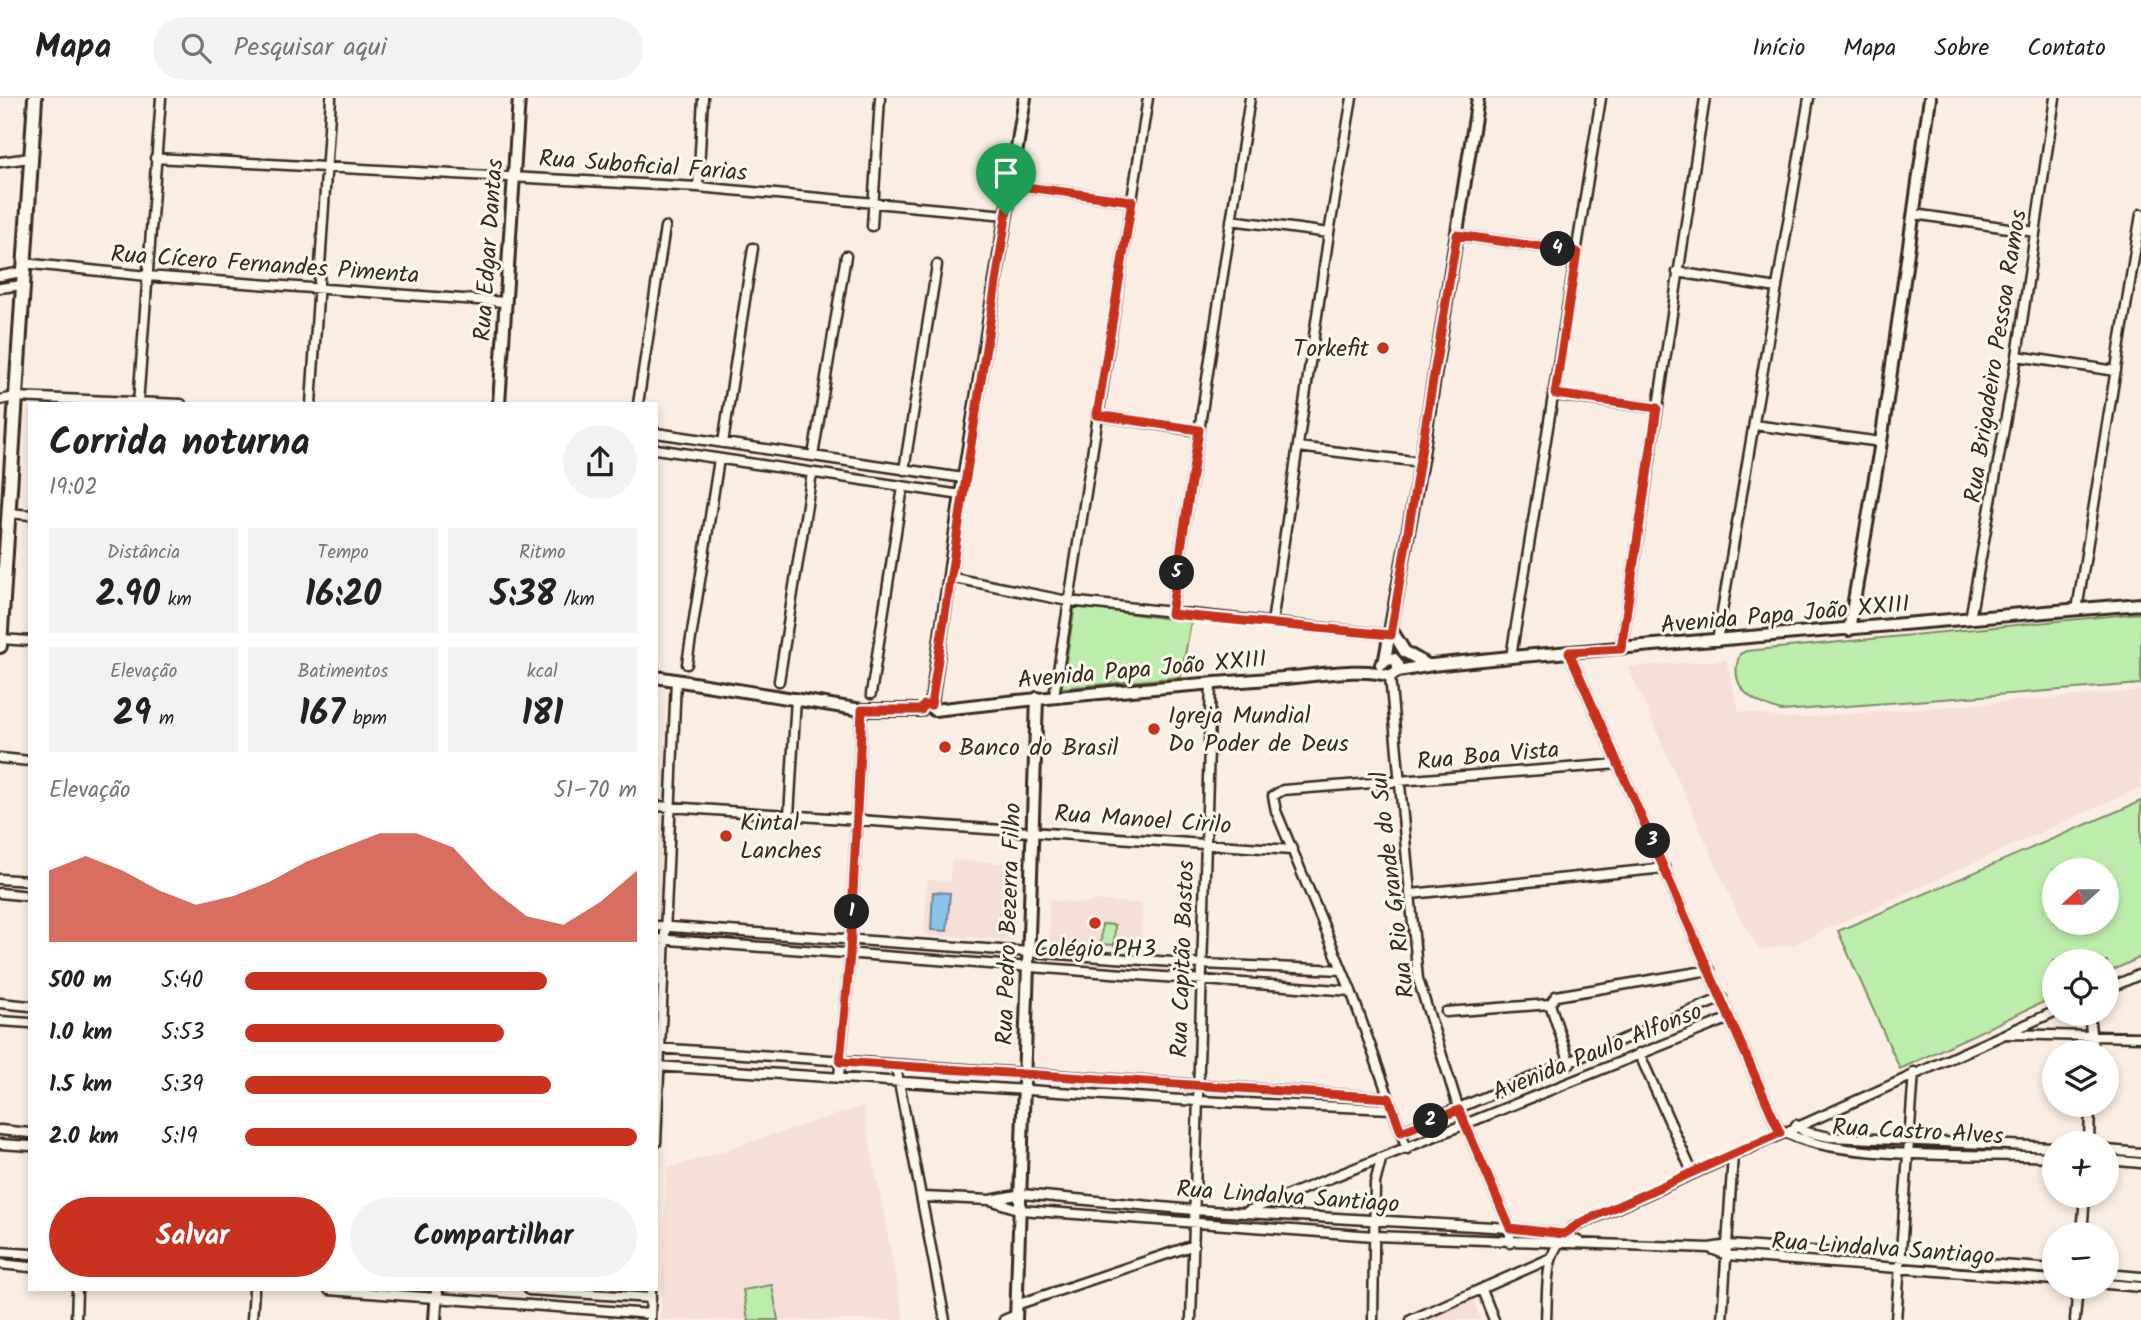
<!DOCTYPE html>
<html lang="pt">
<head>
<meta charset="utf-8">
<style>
	body { margin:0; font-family:Kalam,sans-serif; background:#f2f2f2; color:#222; height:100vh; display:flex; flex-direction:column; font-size:26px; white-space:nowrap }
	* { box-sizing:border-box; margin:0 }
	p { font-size:23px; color:#767676 }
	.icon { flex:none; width:38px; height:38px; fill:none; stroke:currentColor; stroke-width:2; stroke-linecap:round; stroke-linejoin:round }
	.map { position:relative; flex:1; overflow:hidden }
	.sheet { position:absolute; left:28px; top:304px; width:630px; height:889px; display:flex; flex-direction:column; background:#fff; border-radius:0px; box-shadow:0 4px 10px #0003 }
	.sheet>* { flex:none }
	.needle { width:46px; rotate:249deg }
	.tools { position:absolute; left:2042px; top:760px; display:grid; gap:14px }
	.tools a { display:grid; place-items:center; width:77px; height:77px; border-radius:50%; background:#fff; box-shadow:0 4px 10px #0003; font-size:35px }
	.pin { position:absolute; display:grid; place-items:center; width:60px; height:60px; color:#fff; margin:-72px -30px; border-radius:50% 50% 50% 0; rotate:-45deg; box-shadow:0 0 7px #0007 }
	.pin .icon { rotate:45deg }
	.km { position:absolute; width:35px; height:35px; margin:-18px; border-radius:50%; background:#222; color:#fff; font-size:19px; line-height:35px; text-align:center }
	.round { display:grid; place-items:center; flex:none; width:74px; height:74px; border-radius:37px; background:#f2f2f2 }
	.overview { display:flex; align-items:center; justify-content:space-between; height:119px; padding:0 21px }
	h1 { font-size:38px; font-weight:700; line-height:52px }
	.metrics { display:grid; grid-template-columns:repeat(3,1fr); gap:10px; height:119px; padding:7px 21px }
	.metrics div { display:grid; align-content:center; border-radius:0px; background:#f2f2f2; text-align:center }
	.metrics b { font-size:35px; font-weight:700 }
	.metrics small { font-size:19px; font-weight:400 }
	.metrics p { font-size:19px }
	.chart { height:196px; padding:14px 21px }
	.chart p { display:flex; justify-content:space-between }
	.chart svg { width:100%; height:126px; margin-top:7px; fill:#c8321e; opacity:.7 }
	.button { display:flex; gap:14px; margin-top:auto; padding:14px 21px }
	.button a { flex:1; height:80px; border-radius:42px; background:#c8321e; color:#fff; font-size:28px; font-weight:700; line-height:80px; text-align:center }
	.button a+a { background:#f2f2f2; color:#222 }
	ul { padding:0 21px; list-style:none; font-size:23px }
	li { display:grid; grid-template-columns:112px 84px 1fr; align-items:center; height:52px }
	li i { height:18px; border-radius:9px; background:#c8321e }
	header { display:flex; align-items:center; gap:42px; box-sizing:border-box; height:98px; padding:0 35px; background:#fff; border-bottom:2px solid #e0e0e0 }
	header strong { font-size:33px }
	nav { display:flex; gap:38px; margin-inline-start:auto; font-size:24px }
	.search { width:490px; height:63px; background:#f2f2f2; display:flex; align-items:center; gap:18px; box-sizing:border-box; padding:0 24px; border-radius:38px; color:#767676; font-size:26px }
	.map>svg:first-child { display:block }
	.built { fill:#f5ded5 }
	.green { fill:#bdedac; stroke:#7c8c65; stroke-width:2; fill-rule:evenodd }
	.water { fill:#8cc3ea; stroke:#6c8698; stroke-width:2 }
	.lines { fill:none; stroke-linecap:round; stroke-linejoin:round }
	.street-casing { stroke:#3b2a1e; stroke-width:13 }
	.secondary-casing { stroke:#3b2a1e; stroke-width:16 }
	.primary-casing { stroke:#3b2a1e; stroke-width:18 }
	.street { stroke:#fbf7ec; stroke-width:8 }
	.secondary { stroke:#fbf7ec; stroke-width:10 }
	.primary { stroke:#fbf7ec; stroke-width:12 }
	.route-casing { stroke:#fff; stroke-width:14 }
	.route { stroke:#c8321e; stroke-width:9 }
	.poi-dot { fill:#c8321e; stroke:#fbf7ec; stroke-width:2.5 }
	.labels { text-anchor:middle; stroke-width:6; stroke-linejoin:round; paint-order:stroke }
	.street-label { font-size:24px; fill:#3b2a1e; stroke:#fbf7ec }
	.poi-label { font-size:24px; fill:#3b2a1e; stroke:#fbf7ec; text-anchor:start }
</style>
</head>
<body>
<header>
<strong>Mapa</strong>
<div class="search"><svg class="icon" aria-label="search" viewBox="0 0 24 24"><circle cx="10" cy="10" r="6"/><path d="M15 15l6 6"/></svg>Pesquisar aqui</div>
<nav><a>Início</a><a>Mapa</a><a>Sobre</a><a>Contato</a></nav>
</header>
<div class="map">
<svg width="2141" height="1222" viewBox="0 0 2141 1222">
	<rect width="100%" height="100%" fill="#faede3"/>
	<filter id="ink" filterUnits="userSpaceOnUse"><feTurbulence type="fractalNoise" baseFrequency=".0143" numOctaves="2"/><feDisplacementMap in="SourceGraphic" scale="14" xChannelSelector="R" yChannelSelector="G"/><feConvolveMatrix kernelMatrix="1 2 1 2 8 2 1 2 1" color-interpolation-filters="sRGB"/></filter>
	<g filter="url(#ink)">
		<path class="built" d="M1726 562 1739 613 1788 621 2141 593V689L1794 846 1760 852 1738 816 1628 569Z
			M951 762 1017 766 1014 842 924 837 927 782 950 783Z
			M1049 802 1088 806 1095 802 1142 806 1141 852 1049 844Z
			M863 1008 904 1222H660L667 1071Z
			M1473 1202 1481 1222H1424Z"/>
		<path class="green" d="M1075 508 1191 524 1181 579 1062 590Z
			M2141 515V586L1781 613C1752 604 1727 590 1740 556L1746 553Z
			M2141 703V859L2107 875V863H2054V899L1900 971 1838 833ZM2054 772H2107V824H2054Z
			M1102 826 1115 827 1114 847 1101 846Z
			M772 1187 778 1222H748L743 1192Z"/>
		<path class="water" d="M933 794 950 795 947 833 931 832Z"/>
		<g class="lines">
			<g class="street-casing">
				<path id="street" d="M155 60 698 89 1006 117
					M0 64 30 60
					M1011 87 1132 103
					M698 89 703 0
					M1914 116 2035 134
					M1231 122 1329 135
					M872 128 880 0
					M1457 137 1577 154
					M23 165 147 178 505 204
					M1677 174 1777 190
					M0 178 22 174
					M0 190 22 187
					M2017 258 2116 273
					M1555 297 1657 310
					M0 302 15 299 181 306
					M138 306 161 0
					M311 306 331 0
					M638 306 665 129
					M1097 317 1199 333
					M1754 327 1881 344
					M656 335 963 380
					M723 345 753 150
					M1298 349 1421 364
					M656 351 961 397
					M813 358 846 158
					M904 372 937 167
					M9 415 30 417
					M949 479 1068 503 1391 537
					M2077 512 2141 116
					M1171 516 1250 0
					M1970 521 2017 258 2055 0
					M1272 525 1329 135 1352 0
					M1 541 30 543
					M1717 543 1809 0
					M1621 551 1705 0
					M1569 554 1780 1035
					M1511 559 1601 0
					M687 566 719 361
					M1390 578 1418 881 1459 1012 1510 1130V1145
					M779 583 812 375
					M871 596 903 389
					M1054 598 1148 0
					M0 660 30 663
					M656 708 1291 752
					M789 718 796 600
					M0 781 30 783
					M0 795 30 798
					M1411 796 1665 770
					M656 828 1201 866 1342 872
					M656 841 1351 893
					M2107 891 2141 876
					M0 905 30 908
					M1446 914 1550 906
					M2089 915 2093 954
					M0 923 30 925
					M2006 936 2141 939
					M656 950 1389 1000
					M1639 955 1693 1076
					M1570 966 1550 906 1556 898 1710 872
					M656 968 1197 1003 1393 1011
					M896 969 945 1222
					M839 979 850 856 862 612
					M1796 1027 1805 1034 1830 1039 2054 1049
					M0 1032 30 1035
					M1784 1033C1831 1064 1992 1055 2054 1059
					M1401 1034 1722 900
					M656 1045 676 582
					M2089 1045 2090 1006
					M0 1046 30 1048
					M1407 1051 1351 893 1276 713 1273 698 1283 692 1618 666
					M2107 1052 2141 1055
					M2107 1062 2141 1065
					M923 1099 990 1102 1022 1096 1194 1112 1510 1130 1564 1136 1580 1144
					M990 1102 1021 1112 1374 1138 1709 1150 1729 1147 2054 1171
					M1248 1113 1730 920
					M2082 1136 2085 1097
					M1709 1150 1727 1157 2054 1182
					M0 1154 30 1156
					M0 1166 30 1169
					M2107 1176 2141 1179
					M2107 1186 2141 1189
					M329 1192 650 1216
					M529 1192 651 1200
					M1482 1192 1494 1222
					M1016 1207 1194 1147
					M76 1222 77 1192
					M252 1222 254 1192
					M650 1222 651 1192
					M1004 1222 1016 1217
					M1191 1222 1211 585
					M1373 1222 1375 1085 1381 1062
					M1411 1222 1549 1161
					M1546 1222C1548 1188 1543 1153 1572 1130L2054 914
					M1722 1222 1733 1057
					M1896 1222 1914 974
					M2075 1222 2078 1188"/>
			</g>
			<g class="secondary-casing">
				<path id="secondary" d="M499 306 519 0
					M1849 532 1881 344 1930 0
					M1392 533 1405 554 1426 566
					M1385 561 1421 364 1478 0
					M1381 566 1388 560 1394 561 1398 566V573
					M656 579 862 612H921
					M931 607 961 397 1025 0
					M934 612C1050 599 1167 588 1284 580 1313 578 1364 568 1390 578L1398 573 1432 567 1511 559 2141 506
					M435 1222 437 1192
					M1016 1222 1037 600"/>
			</g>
			<g class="primary-casing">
				<path id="primary" d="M0 548 35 0"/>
			</g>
			<use href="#street" class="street"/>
			<use href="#secondary" class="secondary"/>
			<use href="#primary" class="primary"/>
		</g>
	</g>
	<g class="lines" filter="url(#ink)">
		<g class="route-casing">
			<path id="route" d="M1011 87 1132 103 1097 317 1199 332 1171 516 1391 537 1457 137 1577 154 1555 296 1657 310 1621 551 1569 554 1780 1035 1580 1125 1564 1136 1510 1130 1459 1012 1401 1034 1389 1000 840 964 850 856 862 612H921L924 607H931Z"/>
		</g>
		<use href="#route" class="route"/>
	</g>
	<g class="poi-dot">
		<circle cx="1383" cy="250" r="7"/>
		<circle cx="1154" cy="631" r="7"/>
		<circle cx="945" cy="649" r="7"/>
		<circle cx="726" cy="738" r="7"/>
		<circle cx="1095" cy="825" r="7"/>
	</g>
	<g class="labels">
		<g class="street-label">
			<text transform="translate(643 67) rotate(4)" y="8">Rua Suboficial Farias</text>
			<text transform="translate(488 152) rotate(-86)" y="8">Rua Edgar Dantas</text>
			<text transform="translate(265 166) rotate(4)" y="8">Rua Cícero Fernandes Pimenta</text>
			<text transform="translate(1995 258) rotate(-81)" y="8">Rua Brigadeiro Pessoa Ramos</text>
			<text transform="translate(1785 516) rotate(-5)" y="8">Avenida Papa João XXIII</text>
			<text transform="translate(1142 571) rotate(-5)" y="8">Avenida Papa João XXIII</text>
			<text transform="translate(1488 657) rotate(-5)" y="8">Rua Boa Vista</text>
			<text transform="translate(1143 721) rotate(4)" y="8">Rua Manoel Cirilo</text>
			<text transform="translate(1392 787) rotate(-97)" y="8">Rua Rio Grande do Sul</text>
			<text transform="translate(1008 826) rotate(-88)" y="8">Rua Pedro Bezerra Filho</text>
			<text transform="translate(1182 861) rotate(-88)" y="8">Rua Capitão Bastos</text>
			<text transform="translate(1597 953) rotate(-22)" y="8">Avenida Paulo Alfonso</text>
			<text transform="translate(1918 1033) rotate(3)" y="8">Rua Castro Alves</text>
			<text transform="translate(1288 1098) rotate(4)" y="8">Rua Lindalva Santiago</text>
			<text transform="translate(1883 1150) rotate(4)" y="8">Rua Lindalva Santiago</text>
		</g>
		<g class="poi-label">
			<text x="1369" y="258" text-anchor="end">Torkefit</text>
			<text x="1168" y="625">Igreja Mundial<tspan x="1168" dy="28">Do Poder de Deus</tspan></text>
			<text x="959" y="657">Banco do Brasil</text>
			<text x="740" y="732">Kintal<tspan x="740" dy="28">Lanches</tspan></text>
			<text x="1095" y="858" text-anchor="middle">Colégio PH3</text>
		</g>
	</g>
</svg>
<div class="tools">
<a><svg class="needle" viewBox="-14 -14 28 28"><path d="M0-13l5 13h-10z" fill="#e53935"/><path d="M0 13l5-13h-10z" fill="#767676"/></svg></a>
<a><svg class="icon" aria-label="locate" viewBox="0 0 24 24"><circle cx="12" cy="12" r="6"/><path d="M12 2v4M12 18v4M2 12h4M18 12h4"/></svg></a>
<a><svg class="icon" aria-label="layers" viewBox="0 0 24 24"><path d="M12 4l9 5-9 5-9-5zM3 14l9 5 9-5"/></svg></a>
<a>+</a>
<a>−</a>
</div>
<div class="pin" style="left:1006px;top:117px;background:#1e9e55"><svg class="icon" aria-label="arrive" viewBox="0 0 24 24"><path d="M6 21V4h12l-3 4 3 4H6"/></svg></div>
<b class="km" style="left:852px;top:814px">1</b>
<b class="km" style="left:1431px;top:1023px">2</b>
<b class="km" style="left:1653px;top:743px">3</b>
<b class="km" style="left:1558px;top:151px">4</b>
<b class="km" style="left:1177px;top:475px">5</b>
<section class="sheet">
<div class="overview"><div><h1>Corrida noturna</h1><p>19:02</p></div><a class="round"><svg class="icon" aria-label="share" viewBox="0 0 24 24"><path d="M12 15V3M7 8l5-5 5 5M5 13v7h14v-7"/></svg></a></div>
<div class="metrics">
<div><p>Distância</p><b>2.90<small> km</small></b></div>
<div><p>Tempo</p><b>16:20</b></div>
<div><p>Ritmo</p><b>5:38<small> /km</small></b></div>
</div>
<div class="metrics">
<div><p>Elevação</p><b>29<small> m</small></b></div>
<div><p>Batimentos</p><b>167<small> bpm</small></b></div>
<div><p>kcal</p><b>181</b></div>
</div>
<div class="chart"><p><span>Elevação</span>51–70 m</p>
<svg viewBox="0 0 160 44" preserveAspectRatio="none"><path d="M0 44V19L10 14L20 19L30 26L40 31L50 28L60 23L70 16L80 11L90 6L100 6L110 11L120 25L130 35L140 38L150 30L160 19V44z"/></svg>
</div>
<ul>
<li><b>500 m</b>5:40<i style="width:77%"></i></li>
<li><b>1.0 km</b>5:53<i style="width:66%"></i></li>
<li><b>1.5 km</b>5:39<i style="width:78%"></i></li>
<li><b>2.0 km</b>5:19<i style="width:100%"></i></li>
</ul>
<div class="button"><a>Salvar</a><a>Compartilhar</a></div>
</section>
</div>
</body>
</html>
